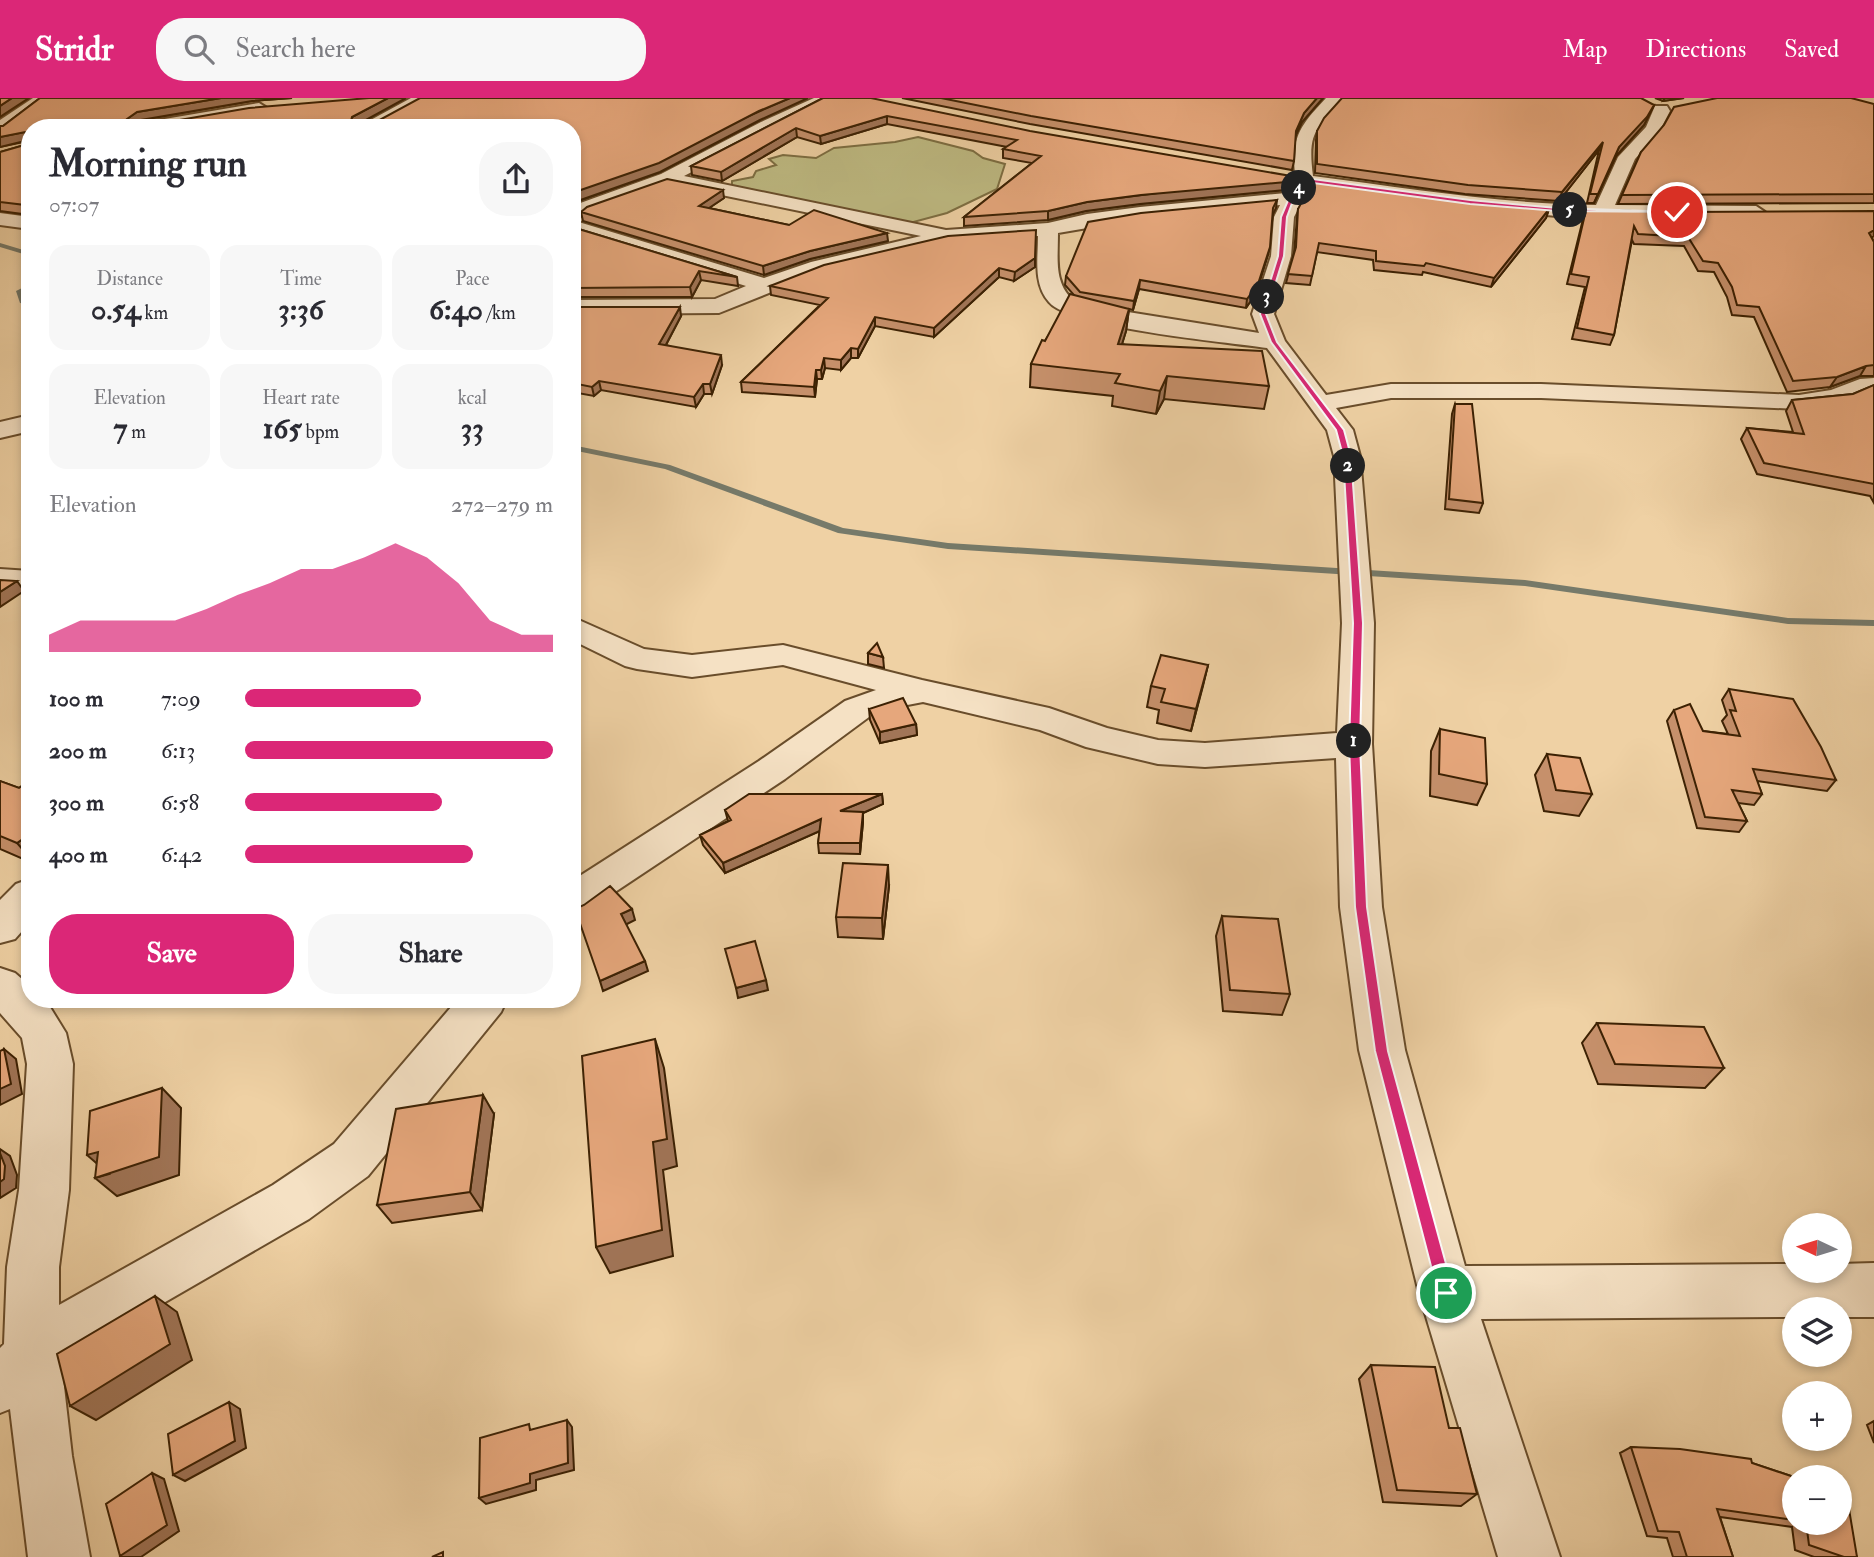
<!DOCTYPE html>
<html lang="en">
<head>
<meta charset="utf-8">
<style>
	body { margin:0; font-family:"IM FELL Double Pica",serif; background:#f7f7f7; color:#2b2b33; height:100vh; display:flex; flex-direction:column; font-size:26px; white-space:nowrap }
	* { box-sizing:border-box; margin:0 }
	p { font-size:23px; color:#7c7c81 }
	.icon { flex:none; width:38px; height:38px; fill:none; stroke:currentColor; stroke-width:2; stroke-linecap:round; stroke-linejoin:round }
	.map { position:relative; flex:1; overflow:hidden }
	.panel { position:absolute; left:21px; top:21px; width:560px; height:889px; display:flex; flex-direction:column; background:#fff; border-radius:28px; box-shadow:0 4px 10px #0003 }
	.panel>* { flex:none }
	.needle { width:46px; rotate:274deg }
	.tools { position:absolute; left:1782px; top:1115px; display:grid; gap:14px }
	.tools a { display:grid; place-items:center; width:70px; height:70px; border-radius:50%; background:#fff; box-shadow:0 4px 10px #0003; font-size:35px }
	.pin { position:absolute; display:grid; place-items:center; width:60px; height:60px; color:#fff; margin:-30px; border:4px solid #fff; border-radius:50%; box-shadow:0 2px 7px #0007 }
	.km { position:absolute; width:35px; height:35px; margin:-18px; border-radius:50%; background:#222; color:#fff; font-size:19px; line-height:35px; text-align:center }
	.round { display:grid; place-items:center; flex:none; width:74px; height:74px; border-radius:28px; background:#f7f7f7 }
	.summary { display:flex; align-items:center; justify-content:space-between; height:119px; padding:0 28px }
	h1 { font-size:38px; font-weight:800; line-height:52px }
	.stats { display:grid; grid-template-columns:repeat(3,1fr); gap:10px; height:119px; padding:7px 28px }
	.stats div { display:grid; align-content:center; border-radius:18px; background:#f7f7f7; text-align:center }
	.stats b { font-size:30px; font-weight:800 }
	.stats small { font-size:19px; font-weight:400 }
	.stats p { font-size:19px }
	.chart { height:196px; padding:14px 28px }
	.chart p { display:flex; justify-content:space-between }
	.chart svg { width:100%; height:126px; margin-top:7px; fill:#db2777; opacity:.7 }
	.cta { display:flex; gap:14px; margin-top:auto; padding:14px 28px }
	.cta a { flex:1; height:80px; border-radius:28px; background:#db2777; color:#fff; font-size:28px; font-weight:800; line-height:80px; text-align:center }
	.cta a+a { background:#f7f7f7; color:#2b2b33 }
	ul { padding:0 28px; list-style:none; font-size:23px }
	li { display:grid; grid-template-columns:112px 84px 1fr; align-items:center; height:52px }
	li i { height:18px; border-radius:9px; background:#db2777 }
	header { display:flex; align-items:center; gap:42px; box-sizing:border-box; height:98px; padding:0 35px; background:#db2777; color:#fff }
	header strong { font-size:33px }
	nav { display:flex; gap:38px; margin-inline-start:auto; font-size:24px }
	.search { width:490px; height:63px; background:#f7f7f7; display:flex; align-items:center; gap:18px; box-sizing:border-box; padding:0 24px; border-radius:28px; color:#7c7c81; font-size:26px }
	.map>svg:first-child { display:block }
	.green { fill:#beba82; stroke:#7d6e42; stroke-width:2 }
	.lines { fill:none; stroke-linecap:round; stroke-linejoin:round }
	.stream { fill:#767a6a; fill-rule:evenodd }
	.minor-casing { stroke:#694d2b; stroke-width:4 }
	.minor { fill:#f5e1c4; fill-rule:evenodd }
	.wall { fill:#c6906b; stroke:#3c2103; stroke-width:2 }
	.shaded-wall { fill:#a17557; stroke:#3c2103; stroke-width:2 }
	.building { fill:#e6a77c; stroke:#3c2103; stroke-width:2 }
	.route { fill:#db2777; stroke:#fff; stroke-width:2 }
</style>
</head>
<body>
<header>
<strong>Stridr</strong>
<div class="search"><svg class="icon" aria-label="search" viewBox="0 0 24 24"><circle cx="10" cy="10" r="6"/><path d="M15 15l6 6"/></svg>Search here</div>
<nav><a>Map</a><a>Directions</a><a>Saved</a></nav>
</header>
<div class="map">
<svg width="1874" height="1459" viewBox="0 0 1874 1459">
	<rect width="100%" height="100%" fill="#efd1a4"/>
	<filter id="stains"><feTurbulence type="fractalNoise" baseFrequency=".00286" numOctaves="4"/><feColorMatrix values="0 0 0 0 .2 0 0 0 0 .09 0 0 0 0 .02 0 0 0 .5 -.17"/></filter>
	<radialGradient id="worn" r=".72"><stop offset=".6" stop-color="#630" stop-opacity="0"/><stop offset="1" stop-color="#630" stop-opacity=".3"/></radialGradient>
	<path class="green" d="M918 39 973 53 983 60 1005 66 997 91 947 115 906 126 732 90V83L753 79 756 73 776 67 769 61 783 57 816 60 834 50 895 44Z"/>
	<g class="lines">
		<path class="stream" d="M0 145 30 154V158L0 149Z
			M30 186V191L23 194 25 202 30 203V207L20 205 16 193Z
			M572 347 670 367 843 430 948 445 1525 482 1788 520 1874 522V528L1788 526 1525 488 948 451 838 435 665 371 572 352Z"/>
		<g class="minor-casing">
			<path id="minor" d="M33 0H51L6 34 0 36V22Z
				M411 0H431L377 30H356Z
				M814 0H835L684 78 946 132 1048 125 1087 116 1140 109 1286 95 1293 85 1288 81 1295 76C1291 38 1301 27 1326 0H1343C1317 33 1307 31 1313 78 1407 90 1502 106 1596 107L1618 59 1646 29 1655 8H1667L1670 13 1659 34 1635 61 1615 107 1756 108 1765 114 1763 118H1557L1470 110 1310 88 1294 119 1291 158 1274 216 1285 243 1326 297 1391 286H1541L1799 297 1831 292 1860 281 1874 280V293L1845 304 1799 311 1541 300H1391L1336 310 1353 332 1360 358 1374 525 1372 646 1382 809 1405 952 1465 1168 1794 1166V1172H1839V1166L1874 1165V1219H1839V1211H1794V1219L1481 1221 1560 1459H1498L1419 1195 1359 952 1340 809 1336 660 1205 669 1158 666 1086 649 1040 632 923 604 897 609 869 619 785 681 612 796 586 816 572 821V783L759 663 845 603 876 592 783 567 692 579 637 571 625 568 572 542V519L644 551 692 557 783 547 922 582 1049 610 1107 630 1158 642 1205 645 1337 635 1342 525 1334 358 1327 332 1267 250C1226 244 1070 230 1049 204 1033 186 1038 160 1038 138L948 144 824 173 719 215 572 216V202L715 201 746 188 572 134V122L764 180 811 164 921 138 668 86 572 121V108L661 76 761 24ZM1280 107 1274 119 1271 158 1252 216 1259 235 1078 206C1053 188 1058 163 1058 135L1140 121Z
				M259 5 267 10 265 13 171 30H133L141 25Z
				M0 115 30 119V131L0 127Z
				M30 317V333L0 340V324Z
				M0 471 30 473V491L0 489Z
				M30 781V824L15 841 0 845V802L16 786Z
				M0 870 15 875 30 888V901H45L66 935 73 966 69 1092 59 1169V1207L273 1087 334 1046 458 901H507L501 914 368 1078 309 1121 115 1233 62 1271 72 1358 90 1459H28L10 1311 0 1315V1250L4 1246 7 1169 19 1092 27 966 22 940 0 915Z"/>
		</g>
		<use href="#minor" class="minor"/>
	</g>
	<path class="wall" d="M40 0H292L252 3 141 22 138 24 760 22 660 74 572 105V30H30V117L0 113V54L28 46V43L0 49V28H3Z
		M823 0 1289 87 1285 92 1140 106 1086 113 1048 122 964 128V119L1032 65 1003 60V51L1007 49 887 26 821 46 797 39 722 83 692 77 691 68Z
		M902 0H1323L1302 24 1295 38 1294 63 1292 72 1030 26Z
		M1655 0H1684L1663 3Z
		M1874 6V105L1618 106 1641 54Z
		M1654 7 1644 27 1616 58 1594 105H1587L1599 52 1559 103 1465 96 1315 75 1316 42 1317 33Z
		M724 100 709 110 789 127 888 143 810 161 764 177 583 123 581 114Z
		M1277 102 1276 110 1273 116 1268 157 1256 195 1246 210 1139 191 1133 212 1129 211 1126 233 1122 246 1269 288 1264 311 1164 301 1156 316 1112 308 1113 298 1030 289 1031 266 1045 243 1074 197 1065 187 1066 178Z
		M1467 104 1549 111 1546 120 1491 189 1423 174 1422 177 1374 172 1373 162 1317 154 1310 187 1286 185 1294 155 1297 120 1298 111Z
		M1586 112 1680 114 1872 140 1874 144V278H1860L1830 289 1787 294 1754 219 1732 217 1727 199 1714 174 1698 173 1684 148 1634 146 1632 142 1614 237 1610 247 1572 241 1585 189 1567 186 1583 121Z
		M572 129 737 179 738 188 701 182 692 199H572Z
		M1035 160V169L1014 183 999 179 934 239 875 228 858 260H851L841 272 825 270 822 281H817L815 299 742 294 741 284 820 207 771 197 770 188Z
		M572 209 681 218 666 247 722 267 712 296H704L696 309 601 292 594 298 572 294Z
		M1874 287V405L1870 398 1757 376 1741 341 1747 330 1793 334 1786 313 1792 302 1853 296Z
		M1455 306 1483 405 1479 415 1445 411 1452 316Z
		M868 555 883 559 884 570 868 566Z
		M1208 567 1191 633 1157 625 1159 612 1147 609 1151 588Z
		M1729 591 1836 682 1827 693 1757 683 1762 696 1754 707 1738 705 1747 723 1739 734 1697 730 1667 623 1674 612 1703 633 1728 636 1722 623 1727 617 1722 602Z
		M869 611 916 626 917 637 880 645 870 622Z
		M1440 631 1487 686 1477 707 1430 698 1431 653Z
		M1547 656 1592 696 1579 718 1544 713 1535 677Z
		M30 682V764L0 751V683L19 690Z
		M882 696 883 706 863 715V724L860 756 819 755 818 745 820 733 725 775 703 747 700 737 728 723 725 712Z
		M889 788 883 841 838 839 836 819Z
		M1222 818 1290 896 1282 917 1223 913 1216 838Z
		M1597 925 1724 970 1705 990 1598 986 1582 945Z
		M494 1016 482 1112 392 1125 377 1107Z
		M1371 1267 1449 1330 1477 1396 1461 1408 1383 1404 1359 1281Z
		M1874 1323V1345L1867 1327Z
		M1631 1349 1752 1365 1794 1379V1424H1839L1857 1459H1814L1795 1452 1792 1429 1720 1419 1733 1459H1673L1667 1440 1647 1438 1620 1355Z"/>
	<path class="shaded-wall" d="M12 0H29L0 19V8Z
		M221 0H292L252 3 141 22 130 30 127 21 137 14Z
		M388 0H406L355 28 351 23 352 19Z
		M790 0H808L760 22 660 74 572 105V95Z
		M1317 0H1323L1302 24 1294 41 1296 33 1304 15Z
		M1665 0H1684L1663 3Z
		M1654 7 1644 27 1616 58 1594 105 1619 49Z
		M887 18V26L821 46 820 38Z
		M796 30 797 39 722 83 721 74Z
		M25 34 29 42 0 49V39Z
		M1603 44 1599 52 1559 103 1562 94Z
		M1291 78 1289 87 1285 92 1140 106 1086 113 1048 122V113L1087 104Z
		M723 92 724 100 700 116 699 108Z
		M1549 111 1546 120 1491 189 1494 180Z
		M1874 132V138L1864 145 1869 135Z
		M887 135 888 143 810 161 764 177 763 168 810 153Z
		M1270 149 1256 195 1246 210 1247 201Z
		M1035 160V169L1014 183 1015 174Z
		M999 170V179L934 239V230Z
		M699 173 701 182 692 199 690 189Z
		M1140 182 1139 191 1133 212 1134 203Z
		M680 209 681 218 661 256 659 246Z
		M1129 211 1126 233 1115 269 1118 246Z
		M875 219V228L858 260V251Z
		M851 250V260L841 272V262Z
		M721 257 722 267 712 296 710 286Z
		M824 260 825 270 822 281 821 272Z
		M1866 268 1860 278 1830 289 1837 279Z
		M816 272 817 281 815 299 814 289Z
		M1167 278 1164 301 1156 316 1160 293Z
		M599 283 601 292 594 298 592 289Z
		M703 286 704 296 696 309 694 299Z
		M17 483 24 493 0 509V494Z
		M1208 567 1203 588 1191 633 1196 611Z
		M916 626 917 637 880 645V634Z
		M882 696 883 706 863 715V724L860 756V745L840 713Z
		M821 721 822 732 725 775 723 765Z
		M30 736V760L17 745Z
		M888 767 889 788 883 841 882 820Z
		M632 811 635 822 625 827 621 816Z
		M645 863 648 873 603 893 600 883Z
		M766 882 768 892 738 900 736 890Z
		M655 941 664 970 677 1068 663 1072 673 1158 610 1175 596 1149 653 1044Z
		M4 951 16 961 22 996 0 1007V991Z
		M162 990 181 1010 179 1077 117 1098 95 1080 109 1076 87 1057Z
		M483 997 494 1016 482 1112 470 1094Z
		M0 1051 10 1058 17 1077 16 1090 0 1100Z
		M155 1198 177 1214 192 1262 96 1322 70 1308Z
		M229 1304 240 1311 246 1350 185 1383 173 1377Z
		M567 1322 572 1329 574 1372 536 1382V1392L486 1406 479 1400 530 1376Z
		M152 1375 164 1381 179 1433 141 1459H122L120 1458Z"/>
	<path class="building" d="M0 0H12L0 8Z
		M40 0H221L137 14 127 21 129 24H168L249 10 369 0H388L352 19 351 23 376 24 420 0H790L759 13 659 65 572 95V30H30V113H28L25 107 0 104V54L28 46V37L25 34 0 39V28H3Z
		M823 0H871L1030 33 1291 78 1286 84 1141 97 1087 104 1048 113 964 119 1041 58 1003 51 1017 42 887 18 820 38 796 30 721 74 691 68Z
		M941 0H1317L1304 15 1296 33 1294 63 1031 18Z
		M1342 0H1641L1654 7 1647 19 1619 49 1598 96H1590L1603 44 1562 94 1468 87 1317 66V33L1324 20Z
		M1717 0H1851L1874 6V96L1622 97 1641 54 1664 27 1674 9Z
		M667 81 723 92 699 108 789 127 814 112 887 135 810 153 763 168 581 114 587 109Z
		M1313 83 1467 104 1549 111 1494 180 1426 165 1424 168 1376 163V153L1319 145 1312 178 1288 176 1296 149 1298 111Z
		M1277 102 1273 110 1270 149 1258 186 1247 201 1140 182 1134 203 1080 194 1066 178 1088 124 1141 115Z
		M1586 112 1680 114 1874 113V132L1869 135 1874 144V267L1866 268 1837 279 1793 283 1759 209 1737 207 1732 189 1718 165 1703 163 1688 139 1638 136 1634 128 1614 237 1577 230 1589 179 1571 176Z
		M572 129 737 179 699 173 690 189 572 190Z
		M1036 132 1035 160 1015 174 999 170 934 230 875 219 858 251 851 250 841 262 824 260 821 272H816L814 289 741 284 828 200 770 188 824 167 948 138Z
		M1070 196 1129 211 1118 246 1262 253 1269 288 1167 278 1160 293 1115 285 1120 276 1031 266 1042 242 1045 243Z
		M572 209H680L659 246 721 257 710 286H703L694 299 599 283 592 289 572 285Z
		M1874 287V386L1764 365 1747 330 1804 336 1792 302 1853 296Z
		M1455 306H1472L1483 405 1449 401Z
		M0 482 17 483 0 494Z
		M877 545 883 559 868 555Z
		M1161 557 1208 567 1196 611 1161 604 1165 591 1151 588Z
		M1729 591 1793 601 1821 649 1836 682 1753 671 1762 696 1732 692 1747 723 1705 719 1674 612 1690 606 1703 633 1740 638 1730 612 1736 613Z
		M903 600 916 626 880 634 869 611Z
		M1440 631 1485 640 1487 686 1439 676Z
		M1547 656 1580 660 1592 696 1556 692Z
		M30 682V736L17 745 0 738V683L19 690Z
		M749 696H882L840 713 863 714 860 745H818L821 721 723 765 700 737 731 722 725 712Z
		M843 765 888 767 882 820 836 819Z
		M610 788 632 811 621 816 645 863 600 883 575 811 584 807Z
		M1222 818 1278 821 1290 896 1230 892Z
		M755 843 766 882 736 890 725 851Z
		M1597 925 1704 929 1724 970 1615 966Z
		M655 941 667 1041 653 1044 662 1132 596 1149 582 958Z
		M4 951 11 986 0 991V953Z
		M162 990 159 1059 95 1080 98 1054 87 1057 90 1013Z
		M483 997 470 1094 377 1107 396 1011Z
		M0 1055 5 1068 4 1081 0 1084Z
		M155 1198 170 1246 70 1308 57 1256Z
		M1371 1267 1435 1269 1449 1330H1460L1477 1396 1397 1392Z
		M229 1304 235 1343 173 1377 168 1336Z
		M567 1322 568 1365 530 1376V1385L479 1400 480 1340 529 1326 530 1332Z
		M1631 1349 1680 1351 1751 1361 1752 1365 1794 1379V1422L1717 1411 1733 1459H1687L1679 1434 1658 1433Z
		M152 1375 167 1427 120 1458 106 1406Z
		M1839 1401 1848 1405 1857 1459H1844L1809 1447 1806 1424H1839Z
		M443 1454V1459H432Z"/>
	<path class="route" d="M1305 80 1470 102 1557 110 1680 114 1557 113 1470 106 1306 84 1294 100 1287 119 1284 158 1266 216 1277 244 1344 332 1351 358 1363 525 1360 646 1367 809 1388 953 1454 1195 1452 1200 1446 1203 1441 1200 1438 1195 1375 953 1355 809 1349 646 1353 525 1343 358 1336 332 1271 244 1260 216 1278 158 1281 119 1289 100Z"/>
	<rect width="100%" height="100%" filter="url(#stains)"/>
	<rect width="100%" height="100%" fill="url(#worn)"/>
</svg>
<div class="tools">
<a><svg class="needle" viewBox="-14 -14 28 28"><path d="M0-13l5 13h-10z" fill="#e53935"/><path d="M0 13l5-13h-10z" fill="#7c7c81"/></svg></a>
<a><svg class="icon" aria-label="layers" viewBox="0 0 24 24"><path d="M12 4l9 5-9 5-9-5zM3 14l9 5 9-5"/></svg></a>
<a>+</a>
<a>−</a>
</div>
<div class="pin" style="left:1446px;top:1195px;background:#1e9e55"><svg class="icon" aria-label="arrive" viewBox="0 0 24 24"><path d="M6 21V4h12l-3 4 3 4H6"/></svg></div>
<div class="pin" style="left:1677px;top:114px;background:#d93025"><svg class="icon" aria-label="check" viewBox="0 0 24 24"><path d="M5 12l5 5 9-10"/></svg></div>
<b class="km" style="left:1354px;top:643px">1</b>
<b class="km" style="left:1348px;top:368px">2</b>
<b class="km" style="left:1267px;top:199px">3</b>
<b class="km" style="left:1299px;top:90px">4</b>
<b class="km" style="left:1570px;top:112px">5</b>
<section class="panel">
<div class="summary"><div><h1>Morning run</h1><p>07:07</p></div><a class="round"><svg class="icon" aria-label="share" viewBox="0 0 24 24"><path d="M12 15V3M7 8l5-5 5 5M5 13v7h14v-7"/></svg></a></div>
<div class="stats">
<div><p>Distance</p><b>0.54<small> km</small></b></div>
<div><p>Time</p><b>3:36</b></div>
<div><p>Pace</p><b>6:40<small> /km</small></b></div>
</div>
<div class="stats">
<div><p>Elevation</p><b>7<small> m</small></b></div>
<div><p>Heart rate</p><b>165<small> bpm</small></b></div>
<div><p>kcal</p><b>33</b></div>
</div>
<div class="chart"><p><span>Elevation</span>272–279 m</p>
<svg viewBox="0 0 160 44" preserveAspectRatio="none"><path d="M0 44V38L10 33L20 33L30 33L40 33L50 29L60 24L70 20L80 15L90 15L100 11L110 6L120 11L130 20L140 33L150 38L160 38V44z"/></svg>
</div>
<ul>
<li><b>100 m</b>7:09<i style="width:57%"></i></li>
<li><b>200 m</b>6:13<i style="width:100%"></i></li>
<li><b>300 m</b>6:58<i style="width:64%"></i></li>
<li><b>400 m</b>6:42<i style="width:74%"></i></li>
</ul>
<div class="cta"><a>Save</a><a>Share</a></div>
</section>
</div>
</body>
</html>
